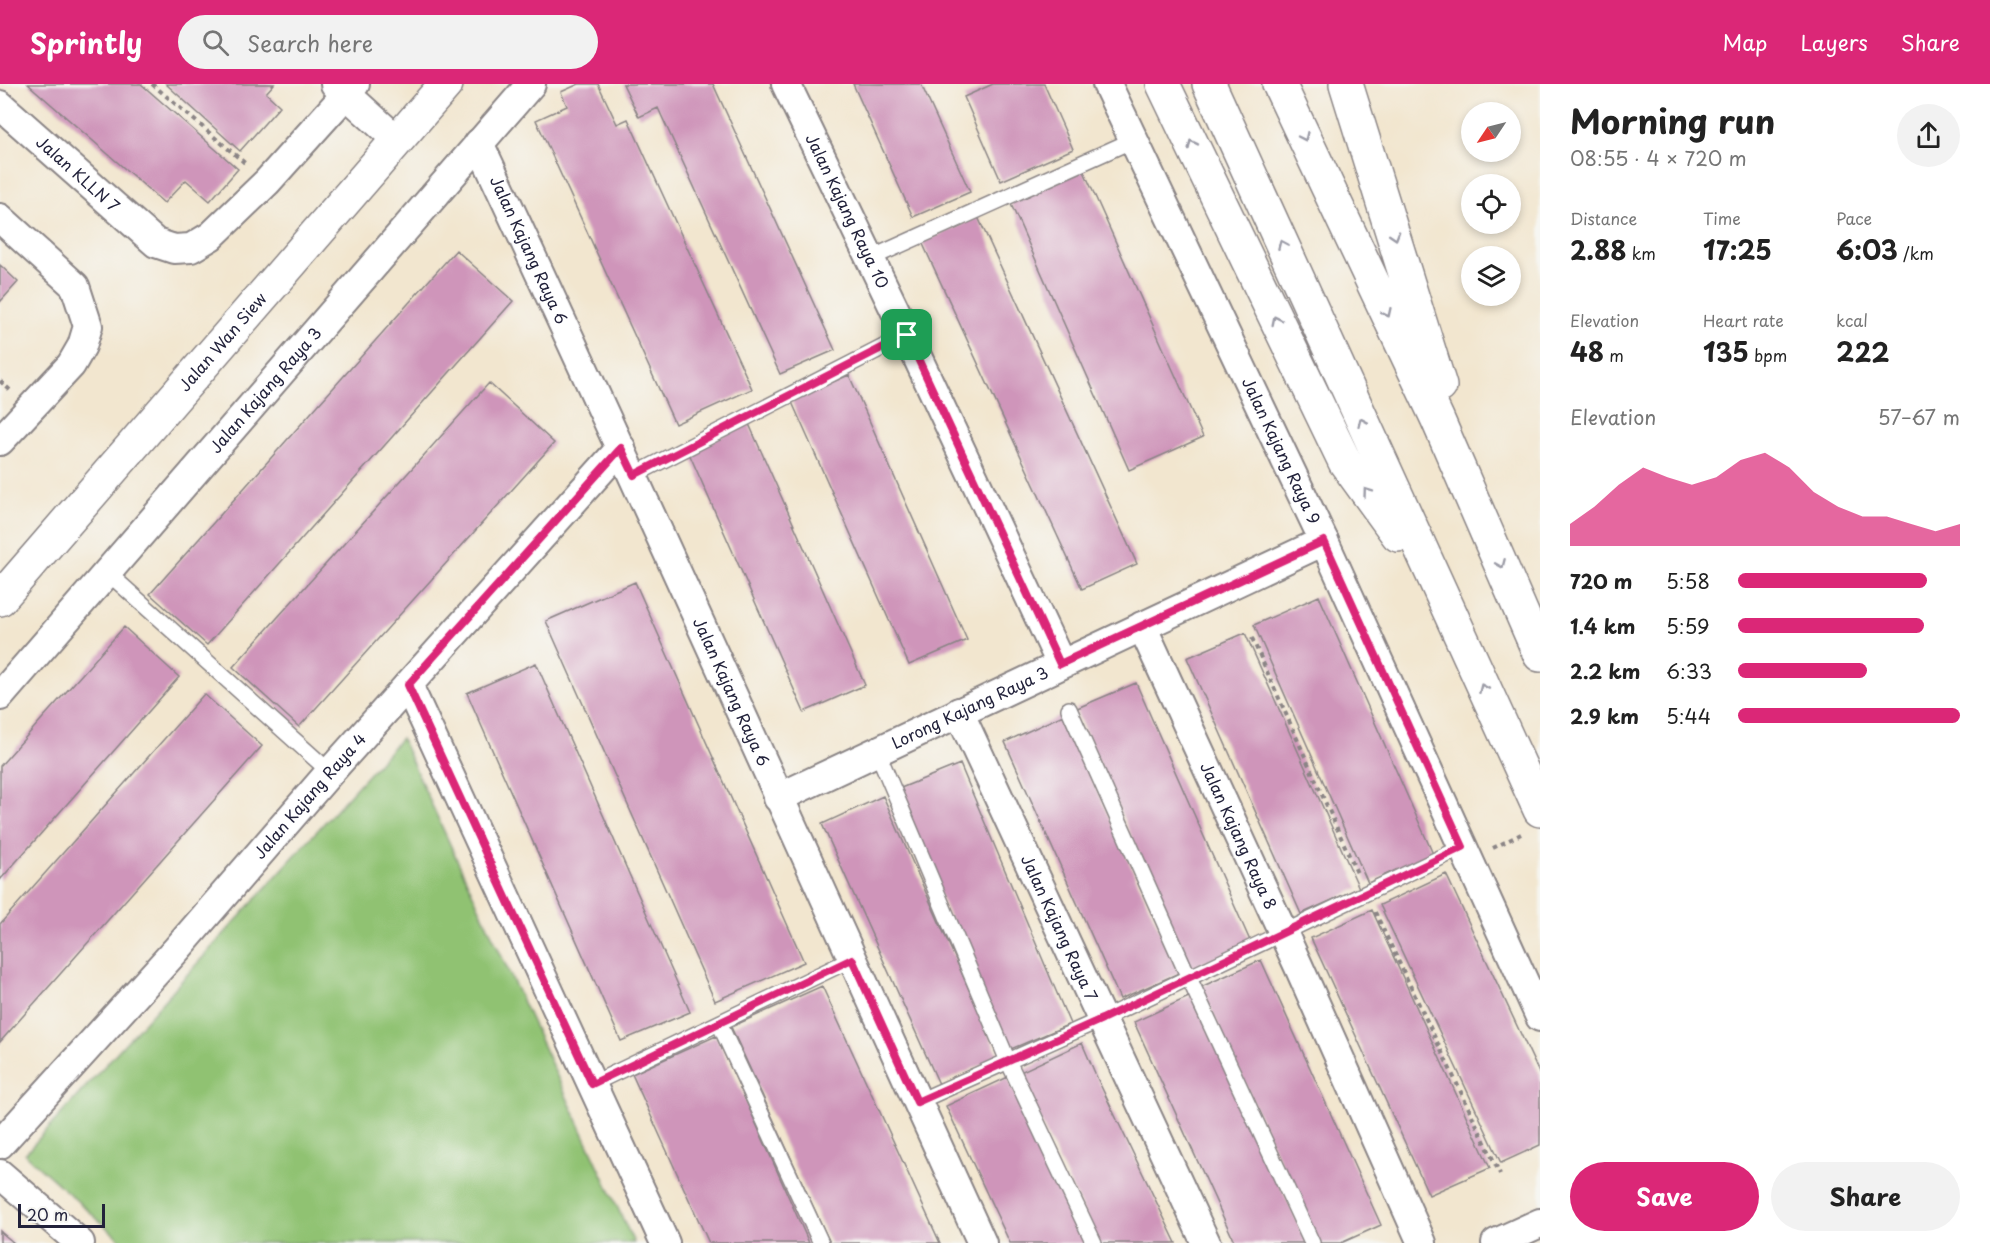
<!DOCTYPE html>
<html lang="en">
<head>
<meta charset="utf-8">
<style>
	body { margin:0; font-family:"Playpen Sans",sans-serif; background:#f2f2f2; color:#222; height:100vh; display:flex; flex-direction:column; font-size:22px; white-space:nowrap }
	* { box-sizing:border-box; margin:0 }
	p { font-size:20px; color:#767676 }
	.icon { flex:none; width:33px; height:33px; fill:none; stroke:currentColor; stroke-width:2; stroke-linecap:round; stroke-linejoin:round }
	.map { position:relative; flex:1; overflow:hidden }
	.drawer { display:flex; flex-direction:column; background:#fff; width:450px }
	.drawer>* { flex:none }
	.needle { width:39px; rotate:235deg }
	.buttons { position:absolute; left:1461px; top:18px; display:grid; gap:12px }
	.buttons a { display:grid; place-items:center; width:60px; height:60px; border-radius:50%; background:#fff; box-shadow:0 3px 9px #0003; font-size:30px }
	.scale { position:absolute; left:18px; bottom:15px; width:87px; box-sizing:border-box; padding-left:6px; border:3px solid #22223b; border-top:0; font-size:16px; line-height:21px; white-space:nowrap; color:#22223b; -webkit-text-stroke:4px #f6f6f2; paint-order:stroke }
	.pin { position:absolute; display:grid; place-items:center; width:51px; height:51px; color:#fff; margin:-26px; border-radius:12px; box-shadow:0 3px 9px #0006 }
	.round { display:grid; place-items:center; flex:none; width:63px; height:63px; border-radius:32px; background:#f2f2f2 }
	.headline { display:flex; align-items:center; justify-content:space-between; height:102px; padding:0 30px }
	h1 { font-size:33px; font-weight:700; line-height:45px }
	.stats { display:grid; grid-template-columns:repeat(3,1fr); gap:9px; height:102px; padding:6px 30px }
	.stats div { display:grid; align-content:center }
	.stats b { font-size:26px; font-weight:700 }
	.stats small { font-size:16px; font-weight:400 }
	.stats p { font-size:16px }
	.chart { height:168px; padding:12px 30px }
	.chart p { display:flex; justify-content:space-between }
	.chart svg { width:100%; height:108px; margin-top:6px; fill:#db2777; opacity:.7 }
	.cta { display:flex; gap:12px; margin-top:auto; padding:12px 30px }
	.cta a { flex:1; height:69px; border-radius:36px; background:#db2777; color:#fff; font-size:24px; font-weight:700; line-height:69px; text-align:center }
	.cta a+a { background:#f2f2f2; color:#222 }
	ul { padding:0 30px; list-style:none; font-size:20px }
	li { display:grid; grid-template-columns:96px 72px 1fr; align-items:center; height:45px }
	li i { height:15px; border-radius:8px; background:#db2777 }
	header { display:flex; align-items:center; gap:36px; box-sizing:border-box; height:84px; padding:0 30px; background:#db2777; color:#fff }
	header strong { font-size:28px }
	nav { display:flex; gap:33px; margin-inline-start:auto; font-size:21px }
	.search { width:420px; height:54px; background:#f2f2f2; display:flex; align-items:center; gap:15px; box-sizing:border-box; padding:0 21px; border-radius:33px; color:#767676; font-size:22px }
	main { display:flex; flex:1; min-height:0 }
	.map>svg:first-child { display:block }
	.green { fill:#90c272; stroke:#597256; stroke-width:1.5 }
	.building { fill:#cf95ba }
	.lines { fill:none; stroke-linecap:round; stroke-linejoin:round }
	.service-casing { stroke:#8a8485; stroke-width:18 }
	.minor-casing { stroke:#8a8485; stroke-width:32 }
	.tertiary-casing { stroke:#8a8485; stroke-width:36 }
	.motorway-casing { stroke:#8a8485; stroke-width:36 }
	.path { stroke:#8a8485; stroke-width:4; stroke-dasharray:4.5 4.5; stroke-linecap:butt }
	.service { stroke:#fff; stroke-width:15 }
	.minor { stroke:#fff; stroke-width:28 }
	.tertiary { stroke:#fff; stroke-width:33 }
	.motorway { stroke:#fff; stroke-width:33 }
	.oneway { stroke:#9c9ca7 }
	.route-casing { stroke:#fff; stroke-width:12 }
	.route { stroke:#db2777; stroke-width:8 }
	.labels { text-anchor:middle; stroke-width:4.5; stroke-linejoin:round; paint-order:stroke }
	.street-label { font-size:16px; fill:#22223b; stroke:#f6f6f2 }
</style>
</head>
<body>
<header>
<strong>Sprintly</strong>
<div class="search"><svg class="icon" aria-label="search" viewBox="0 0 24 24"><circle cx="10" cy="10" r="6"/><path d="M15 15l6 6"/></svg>Search here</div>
<nav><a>Map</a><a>Layers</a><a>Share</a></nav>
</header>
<main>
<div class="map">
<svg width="1540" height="1159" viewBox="0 0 1540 1159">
	<rect width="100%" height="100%" fill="#f6f6f2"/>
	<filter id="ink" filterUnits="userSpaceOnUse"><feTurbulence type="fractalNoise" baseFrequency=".0167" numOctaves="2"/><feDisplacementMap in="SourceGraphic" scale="12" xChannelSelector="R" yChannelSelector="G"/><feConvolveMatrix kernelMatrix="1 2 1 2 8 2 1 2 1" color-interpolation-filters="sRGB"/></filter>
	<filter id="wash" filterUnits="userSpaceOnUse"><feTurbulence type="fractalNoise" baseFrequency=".008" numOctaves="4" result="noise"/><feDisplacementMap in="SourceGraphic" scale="24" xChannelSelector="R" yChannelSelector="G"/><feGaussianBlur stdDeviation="1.35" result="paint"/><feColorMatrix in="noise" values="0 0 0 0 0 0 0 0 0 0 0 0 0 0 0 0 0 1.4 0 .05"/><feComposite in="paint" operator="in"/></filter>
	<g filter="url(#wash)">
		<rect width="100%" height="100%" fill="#f2e6cf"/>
		<path class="green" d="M401 654 634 1159H124L25 1070Z"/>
		<g id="blocks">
			<path class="building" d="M28 0H141L238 85 210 117 186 96 164 119Z
				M166 0H274L266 9 280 22 240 67Z
				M579 0H598L617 40 628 35 752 305 675 340 536 36 567 22 561 8Z
				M623 0H713L835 266 780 290 658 24 639 33Z
				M853 0H921L970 108 913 133Z
				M993 0H1044L1073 65 1001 97 964 13Z
				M1083 85 1203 353 1129 386 1010 118Z
				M978 133 1137 480 1082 505 922 158Z
				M456 166 513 217 207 561 150 510Z
				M0 181 18 198 0 218Z
				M849 291 967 556 909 581 791 316Z
				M489 299 554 359 299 643 233 583Z
				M749 340 865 601 804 628 688 367Z
				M635 498 804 878 715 917 546 537Z
				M1319 512 1433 770 1368 799 1254 541Z
				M124 543 179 593 0 796V682Z
				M1245 549 1359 804 1301 830 1187 574Z
				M536 579 690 928 621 957 467 609Z
				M1136 599 1251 859 1190 885 1075 625Z
				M204 610 262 662 0 958V840Z
				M1063 631 1179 889 1120 915 1005 658Z
				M960 680 1070 940 1006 967 896 706Z
				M883 712 999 973 939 1000 822 740Z
				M1446 790 1540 991V1061L1501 1079 1380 821Z
				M1372 826 1490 1084 1429 1111 1311 854Z
				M1261 876 1381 1141 1341 1159H1317L1201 903Z
				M822 902 896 1063 940 1159H830L731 943Z
				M1193 911 1307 1159H1235L1134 938Z
				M716 952 741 1006 809 1159H709L681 1098 632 990Z
				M1082 959 1098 996 1176 1159H1098L1018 989Z
				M1008 993 1086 1159H1010L946 1022Z
				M0 1147 2 1149 14 1159H0Z"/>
		</g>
	</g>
	<g filter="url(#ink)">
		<use href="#blocks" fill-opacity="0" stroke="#8a8485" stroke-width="1.5"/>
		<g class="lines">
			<g class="service-casing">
				<path id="service" d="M869 175 1133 56
					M634 391 907 251
					M107 488 330 688
					M1069 625 1189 894 1312 1159
					M877 667 1008 977 1094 1159
					M719 939 821 1159
					M592 1000 852 875
					M917 1018 1102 935 1463 763"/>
			</g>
			<g class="minor-casing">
				<g id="minor">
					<path d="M335 0 398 57"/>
					<path id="s1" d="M786 0 907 251 1061 580"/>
					<path id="s2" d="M1107 0 1324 457 1540 933"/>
					<path id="s3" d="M0 21 156 159 174 165 191 164 211 152 267 98 355 0"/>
					<path id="s4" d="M479 59C650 424 814 792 982 1159"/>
					<path d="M0 134 75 202 88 242 82 262 71 281 0 357"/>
					<path id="s5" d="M1142 542 1298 881 1422 1159"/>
					<path d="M408 601 665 1159"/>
					<path id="s6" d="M0 612 531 0"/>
					<path id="s7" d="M959 628 1206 1159"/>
					<path id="s8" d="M778 714 1324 457"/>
					<path id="s9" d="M0 1060 177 865 330 688 621 364"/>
					<path d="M0 1090 80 1159"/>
					<path d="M1496 1159 1540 1139"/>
				</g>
			</g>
			<g class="tertiary-casing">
				<g id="tertiary">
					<path id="s10" d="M0 515 446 0"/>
				</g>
			</g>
			<g class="motorway-casing">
				<path id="motorway" d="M1163 0 1345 378 1398 451
					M1209 0 1540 726
					M1279 0 1437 334 1540 571
					M1346 0 1440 302"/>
			</g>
			<path class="path" d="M152 0 246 80
				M0 297 10 306
				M1252 554 1357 789
				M1493 764 1521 750
				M1375 828 1500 1090"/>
			<use href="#service" class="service"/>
			<use href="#minor" class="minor"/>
			<use href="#tertiary" class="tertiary"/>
			<use href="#motorway" class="motorway"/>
		</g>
		<defs><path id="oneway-chevron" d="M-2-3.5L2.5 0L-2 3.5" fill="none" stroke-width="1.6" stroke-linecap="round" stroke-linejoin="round" transform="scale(1.5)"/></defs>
		<g class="oneway">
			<use href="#oneway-chevron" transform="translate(1304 53) rotate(65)"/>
			<use href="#oneway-chevron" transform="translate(1192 60) rotate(-116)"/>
			<use href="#oneway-chevron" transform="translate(1395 152) rotate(73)"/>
			<use href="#oneway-chevron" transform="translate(1282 160) rotate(-114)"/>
			<use href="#oneway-chevron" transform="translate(1387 229) rotate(65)"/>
			<use href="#oneway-chevron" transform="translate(1276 236) rotate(-116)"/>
			<use href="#oneway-chevron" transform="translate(1362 338) rotate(-114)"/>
			<use href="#oneway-chevron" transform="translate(1367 408) rotate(-126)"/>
			<use href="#oneway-chevron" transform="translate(1501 480) rotate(67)"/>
			<use href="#oneway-chevron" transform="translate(1483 604) rotate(-114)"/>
		</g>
	</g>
	<g class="lines" filter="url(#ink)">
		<g class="route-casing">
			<path id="route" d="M907 251 1060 580 1324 457 1463 763 1102 935 917 1018 852 875 592 1000 408 601 621 364 634 391Z"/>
		</g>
		<use href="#route" class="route"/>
	</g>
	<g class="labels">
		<g class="street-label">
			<text dy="6" stroke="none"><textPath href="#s3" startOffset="104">Jalan KLLN 7</textPath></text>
			<text dy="6" stroke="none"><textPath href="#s1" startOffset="141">Jalan Kajang Raya 10</textPath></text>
			<text dy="6" stroke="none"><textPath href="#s4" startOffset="118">Jalan Kajang Raya 6</textPath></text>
			<text dy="6" stroke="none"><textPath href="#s10" startOffset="340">Jalan Wan Siew</textPath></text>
			<text dy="6" stroke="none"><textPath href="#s6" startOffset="405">Jalan Kajang Raya 3</textPath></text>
			<text dy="6" stroke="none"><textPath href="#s2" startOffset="406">Jalan Kajang Raya 9</textPath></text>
			<text dy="6" stroke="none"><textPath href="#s4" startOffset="604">Jalan Kajang Raya 6</textPath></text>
			<text dy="6" stroke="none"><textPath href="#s8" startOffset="212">Lorong Kajang Raya 3</textPath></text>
			<text dy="6" stroke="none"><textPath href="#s9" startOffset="466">Jalan Kajang Raya 4</textPath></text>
			<text dy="6" stroke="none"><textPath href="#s5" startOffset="231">Jalan Kajang Raya 8</textPath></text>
			<text dy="6" stroke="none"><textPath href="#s7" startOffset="238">Jalan Kajang Raya 7</textPath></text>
		</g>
	</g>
</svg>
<div class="buttons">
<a><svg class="needle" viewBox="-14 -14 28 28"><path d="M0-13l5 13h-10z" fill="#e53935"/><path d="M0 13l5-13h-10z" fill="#767676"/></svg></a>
<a><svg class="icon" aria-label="locate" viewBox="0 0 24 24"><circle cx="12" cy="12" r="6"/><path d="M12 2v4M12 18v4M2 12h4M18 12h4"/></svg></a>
<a><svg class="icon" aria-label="layers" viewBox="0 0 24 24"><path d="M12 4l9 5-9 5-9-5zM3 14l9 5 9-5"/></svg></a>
</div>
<div class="scale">20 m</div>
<div class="pin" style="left:907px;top:251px;background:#1e9e55"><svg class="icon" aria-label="arrive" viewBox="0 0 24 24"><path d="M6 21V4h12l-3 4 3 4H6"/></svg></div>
</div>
<section class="drawer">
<div class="headline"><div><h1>Morning run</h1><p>08:55 · 4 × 720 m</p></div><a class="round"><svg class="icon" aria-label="share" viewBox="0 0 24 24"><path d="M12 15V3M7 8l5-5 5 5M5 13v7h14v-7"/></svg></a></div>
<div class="stats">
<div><p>Distance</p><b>2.88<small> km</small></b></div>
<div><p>Time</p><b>17:25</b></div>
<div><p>Pace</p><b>6:03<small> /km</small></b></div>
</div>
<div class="stats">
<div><p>Elevation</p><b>48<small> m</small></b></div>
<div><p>Heart rate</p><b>135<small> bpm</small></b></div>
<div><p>kcal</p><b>222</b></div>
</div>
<div class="chart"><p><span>Elevation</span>57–67 m</p>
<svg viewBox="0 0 160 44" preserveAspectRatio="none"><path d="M0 44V35L10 28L20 19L30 12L40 16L50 19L60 16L70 9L80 6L90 12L100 22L110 28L120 32L130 32L140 35L150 38L160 35V44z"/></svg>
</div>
<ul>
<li><b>720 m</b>5:58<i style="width:85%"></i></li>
<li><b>1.4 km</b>5:59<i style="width:84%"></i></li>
<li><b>2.2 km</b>6:33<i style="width:58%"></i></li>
<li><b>2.9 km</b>5:44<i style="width:100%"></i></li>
</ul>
<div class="cta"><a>Save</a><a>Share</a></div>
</section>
</main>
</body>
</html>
